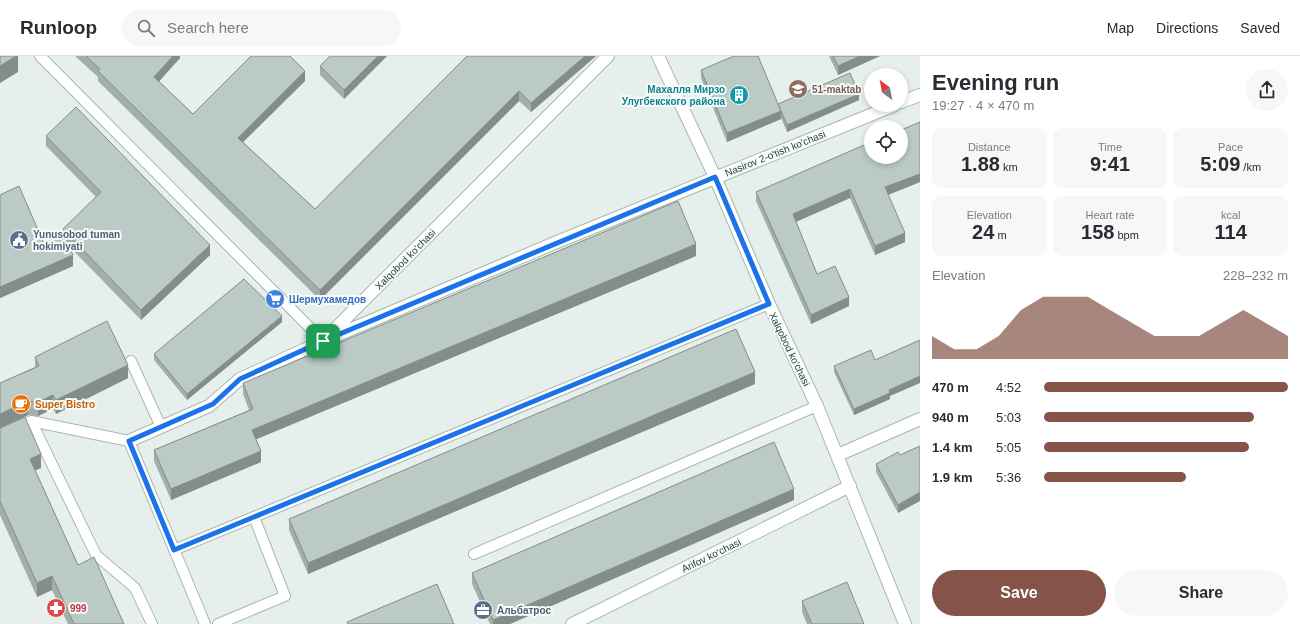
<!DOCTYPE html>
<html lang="en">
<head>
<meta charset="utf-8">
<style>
	body { margin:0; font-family:Helvetica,sans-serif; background:#f7f7f7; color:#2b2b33; height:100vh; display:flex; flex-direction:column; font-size:15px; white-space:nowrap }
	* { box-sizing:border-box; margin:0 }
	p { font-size:13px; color:#7c7c81 }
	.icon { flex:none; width:22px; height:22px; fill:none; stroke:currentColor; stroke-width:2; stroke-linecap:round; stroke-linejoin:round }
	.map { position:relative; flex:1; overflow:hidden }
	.sheet { display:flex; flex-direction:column; background:#fff; width:380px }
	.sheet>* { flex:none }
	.needle { width:26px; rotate:328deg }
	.fabs { position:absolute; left:864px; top:12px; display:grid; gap:8px }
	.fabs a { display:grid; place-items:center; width:44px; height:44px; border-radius:50%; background:#fff; box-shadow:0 2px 6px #0003; font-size:20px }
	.pin { position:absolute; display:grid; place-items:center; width:34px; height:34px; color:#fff; margin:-17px; border-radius:8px; box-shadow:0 2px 6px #0006 }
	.round { display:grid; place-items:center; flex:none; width:42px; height:42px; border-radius:21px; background:#f7f7f7 }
	.head { display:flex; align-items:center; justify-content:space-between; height:68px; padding:0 12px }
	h1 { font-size:22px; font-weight:800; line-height:30px }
	.metrics { display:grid; grid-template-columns:repeat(3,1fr); gap:6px; height:68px; padding:4px 12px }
	.metrics div { display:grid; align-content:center; border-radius:10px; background:#f7f7f7; text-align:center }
	.metrics b { font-size:20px; font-weight:800 }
	.metrics small { font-size:11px; font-weight:400 }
	.metrics p { font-size:11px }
	.chart { height:112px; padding:8px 12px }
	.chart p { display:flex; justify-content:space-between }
	.chart svg { width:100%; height:72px; margin-top:4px; fill:#855347; opacity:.7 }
	.cta { display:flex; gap:8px; margin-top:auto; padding:8px 12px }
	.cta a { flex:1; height:46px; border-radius:24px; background:#855347; color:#fff; font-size:16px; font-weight:800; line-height:46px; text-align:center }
	.cta a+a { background:#f7f7f7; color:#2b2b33 }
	ul { padding:0 12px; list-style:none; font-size:13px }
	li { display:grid; grid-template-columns:64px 48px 1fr; align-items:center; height:30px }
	li i { height:10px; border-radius:5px; background:#855347 }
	header { display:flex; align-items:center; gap:24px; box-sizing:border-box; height:56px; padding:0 20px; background:#fff; border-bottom:1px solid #e1e1e2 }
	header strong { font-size:19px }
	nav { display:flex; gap:22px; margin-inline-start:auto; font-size:14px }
	.search { width:280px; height:36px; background:#f7f7f7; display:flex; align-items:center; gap:10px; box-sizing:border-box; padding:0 14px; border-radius:22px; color:#7c7c81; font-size:15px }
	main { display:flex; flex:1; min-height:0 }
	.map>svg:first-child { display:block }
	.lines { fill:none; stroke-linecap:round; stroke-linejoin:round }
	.service-casing { stroke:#a8b8b2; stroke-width:12 }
	.minor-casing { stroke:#a8b8b2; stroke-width:14 }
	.service { stroke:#fff; stroke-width:10 }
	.minor { stroke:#fff; stroke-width:12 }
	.wall { fill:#a1aea9 }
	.shaded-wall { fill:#838d89 }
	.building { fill:#bbcac4; stroke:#838d89 }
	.route-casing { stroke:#fff; stroke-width:8 }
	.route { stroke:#1a73e8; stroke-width:5 }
	.labels { text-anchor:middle; stroke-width:4; stroke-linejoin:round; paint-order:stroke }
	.culture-label { font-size:10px; font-weight:bold; fill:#0d838f; stroke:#f7fbf9; text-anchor:end }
	.education-label { font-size:10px; font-weight:bold; fill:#785e54; stroke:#f7fbf9; text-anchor:start }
	.street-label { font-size:10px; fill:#24423a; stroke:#f7fbf9 }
	.service-label { font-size:10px; font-weight:bold; fill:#4e5e75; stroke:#f7fbf9; text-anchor:start }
	.shop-label { font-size:10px; font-weight:bold; fill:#366cbe; stroke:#f7fbf9; text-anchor:start }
	.food-label { font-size:10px; font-weight:bold; fill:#c56008; stroke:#f7fbf9; text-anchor:start }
	.health-label { font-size:10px; font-weight:bold; fill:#be3a42; stroke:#f7fbf9; text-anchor:start }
</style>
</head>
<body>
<header>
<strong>Runloop</strong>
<div class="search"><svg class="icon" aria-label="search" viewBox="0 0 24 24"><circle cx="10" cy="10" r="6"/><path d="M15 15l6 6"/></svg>Search here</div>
<nav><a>Map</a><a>Directions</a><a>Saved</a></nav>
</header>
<main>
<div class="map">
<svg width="920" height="568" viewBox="0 0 920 568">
	<rect width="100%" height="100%" fill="#e6efeb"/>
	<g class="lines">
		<g class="service-casing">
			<path id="service" d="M40 0 323 285
				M131 305 161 371
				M31 365 96 499 135 532 152 568
				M0 379 31 365 129 385 205 568
				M174 494 769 248
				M474 498 817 350
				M218 568 285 540 254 461"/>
		</g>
		<g class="minor-casing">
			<path id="minor" d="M658 0 715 121 769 248 817 350 905 568
				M901 46 920 39
				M328 283 557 186 895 49
				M129 385 209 350 240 323 323 285 608 0
				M838 399 920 363
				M572 568 850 430"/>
		</g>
		<use href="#service" class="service"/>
		<use href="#minor" class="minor"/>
	</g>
	<path class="wall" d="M75 0H180V2L159 25 193 58 305 25 243 86 315 153 467 0H596L531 56 519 45 320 244 98 25V21Z
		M330 0H387L344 43 320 19V10Z
		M829 0H880L838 19Z
		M701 14 778 48 859 44 787 76 781 62V63L727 86 701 22Z
		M920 66V126L888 139 905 186 875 199 850 142 796 166 817 218 849 250 811 268 756 145V136Z
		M46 80 210 199 141 264 67 188 73 210 0 242V139L45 190 63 179V173L96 141 46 90Z
		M696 200 256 383 261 406 171 444 154 405V394L249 354 243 338V327Z
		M282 266 187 344 154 304V298Z
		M35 301 128 322 56 358 53 353 38 360 28 359 7 369 41 412 35 414 78 509 124 568H68L52 534 37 541 0 459V327L35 311Z
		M834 310 890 340V343L854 359 834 316Z
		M755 328 308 518 289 474V463Z
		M900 399 898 457 876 416V408Z
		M794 444 510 568H490L472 528V517Z
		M802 545 864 568H807L802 556Z"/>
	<path class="shaded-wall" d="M16 0H18V16L0 27V10Z
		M173 0H180V2L154 31V21Z
		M378 0H387L344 43V34Z
		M585 0H596L531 56V47Z
		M860 0H880L838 19V10Z
		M305 15V25L238 91V82Z
		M519 35V45L320 244V234Z
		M859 38V44L787 76V69Z
		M781 55V63L727 86V77Z
		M920 118V126L885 140V131Z
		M850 133V142L793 167V158Z
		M905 177V186L875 199V190Z
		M696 188V200L252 385V374Z
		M210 189V199L141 264V254Z
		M73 199V210L0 242V231Z
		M849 241V250L811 268V259Z
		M282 260V266L187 344V338Z
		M128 309V322L56 358V344Z
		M755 316V328L308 518V507Z
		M920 320V327L890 340V343L854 359V353L889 334Z
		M53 339V353L38 360V346Z
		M28 345V359L0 372V358Z
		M261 395V406L171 444V433Z
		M41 398V412L30 417V403Z
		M794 433V444L510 568H493V564Z
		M920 436V445L898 457V449Z
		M52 520V534L37 541V527Z"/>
	<path class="building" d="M0 0H16L0 10Z
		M86 0H173L154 21 193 58 251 0H290L305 15 238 82 315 153 467 0H585L531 47 519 35 320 234 98 15 100 13Z
		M330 0H378L344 34 320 10Z
		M734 0H758L781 55 727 77 701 14Z
		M833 0H860L838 10Z
		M850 17 859 38 787 69 778 48Z
		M76 51 210 189 141 254 63 173 101 136 46 80Z
		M920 66V118L885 131 905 177 875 190 850 133 793 158 817 218 835 210 849 241 811 259 756 136 871 86V101H901V74Z
		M19 130 45 190 61 175 73 199 0 231V139Z
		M678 145 696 188 252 374 261 395 171 433 154 394 253 353 243 327Z
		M244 223 282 260 187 338 154 298Z
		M107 265 128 309 56 344 53 339 38 346 28 345 0 358V327L39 310 35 301Z
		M736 273 755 316 308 507 289 463Z
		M920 284V320L889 334 890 337 854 353 834 310 871 294 875 304Z
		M25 361 41 398 30 403 78 509 94 501 124 568H74L52 520 37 527 0 445V372Z
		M774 386 794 433 493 564 472 517Z
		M920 390V436L898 449 876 408 898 396 900 399Z
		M847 526 864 568H812L802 545Z
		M437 528 454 568H348L347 566Z"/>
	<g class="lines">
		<g class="route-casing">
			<path id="route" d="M715 121 769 248 174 494 129 385 213 348 240 323 323 285Z"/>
		</g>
		<use href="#route" class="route"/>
	</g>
	<defs>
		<g id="school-disc" transform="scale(1)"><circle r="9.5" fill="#8d6e63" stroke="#f7fbf9"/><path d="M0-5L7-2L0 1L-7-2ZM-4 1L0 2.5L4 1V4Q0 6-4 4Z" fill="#fff"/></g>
		<g id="building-disc" transform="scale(1)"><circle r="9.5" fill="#0f9aa8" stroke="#f7fbf9"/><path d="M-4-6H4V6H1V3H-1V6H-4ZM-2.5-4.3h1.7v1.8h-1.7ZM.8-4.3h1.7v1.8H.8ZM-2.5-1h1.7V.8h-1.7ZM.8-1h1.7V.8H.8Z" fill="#fff"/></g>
		<g id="civic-disc" transform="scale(1)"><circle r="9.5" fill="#5c6f8a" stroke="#f7fbf9"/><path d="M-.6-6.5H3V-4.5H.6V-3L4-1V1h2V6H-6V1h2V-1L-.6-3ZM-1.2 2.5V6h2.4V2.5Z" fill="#fff"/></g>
		<g id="supermarket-disc" transform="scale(1)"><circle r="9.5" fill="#3f7fe0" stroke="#f7fbf9"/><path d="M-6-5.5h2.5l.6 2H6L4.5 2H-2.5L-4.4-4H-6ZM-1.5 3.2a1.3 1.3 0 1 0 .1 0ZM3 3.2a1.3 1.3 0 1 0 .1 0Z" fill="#fff"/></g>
		<g id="cafe-disc" transform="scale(1)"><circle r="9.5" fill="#e8710a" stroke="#f7fbf9"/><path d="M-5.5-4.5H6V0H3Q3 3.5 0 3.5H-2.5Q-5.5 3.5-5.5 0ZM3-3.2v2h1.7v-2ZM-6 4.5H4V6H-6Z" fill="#fff"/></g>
		<g id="pharmacy-disc" transform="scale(1)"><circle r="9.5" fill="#e0444e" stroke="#f7fbf9"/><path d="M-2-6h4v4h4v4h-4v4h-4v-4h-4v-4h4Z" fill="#fff"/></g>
		<g id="office-disc" transform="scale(1)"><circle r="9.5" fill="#5c6f8a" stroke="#f7fbf9"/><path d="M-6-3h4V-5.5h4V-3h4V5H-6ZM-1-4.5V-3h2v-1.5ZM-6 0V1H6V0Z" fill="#fff"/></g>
	</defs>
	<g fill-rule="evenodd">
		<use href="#school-disc" x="798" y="33"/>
		<use href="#building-disc" x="739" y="39"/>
		<use href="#civic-disc" x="19" y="184"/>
		<use href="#supermarket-disc" x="275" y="243"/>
		<use href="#cafe-disc" x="21" y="348"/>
		<use href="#pharmacy-disc" x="56" y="552"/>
		<use href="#office-disc" x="483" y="554"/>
	</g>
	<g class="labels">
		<g class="culture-label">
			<text x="725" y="37">Махалля Мирзо<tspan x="725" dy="12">Улугбекского района</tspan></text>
		</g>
		<g class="education-label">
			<text x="812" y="37">51-maktab</text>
		</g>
		<g class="street-label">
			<text transform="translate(775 97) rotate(-22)" y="4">Nasirov 2-o'tish ko'chasi</text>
			<text transform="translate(405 203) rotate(-45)" y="4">Xalqobod ko'chasi</text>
			<text transform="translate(790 293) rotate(64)" y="4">Xalqobod ko'chasi</text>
			<text transform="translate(711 499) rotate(-26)" y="4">Arifov ko‘chasi</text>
		</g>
		<g class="service-label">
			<text x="33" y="182">Yunusobod tuman<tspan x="33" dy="12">hokimiyati</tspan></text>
			<text x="497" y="558">Альбатрос</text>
		</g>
		<g class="shop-label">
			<text x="289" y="247">Шермухамедов</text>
		</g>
		<g class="food-label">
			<text x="35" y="352">Super Bistro</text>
		</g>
		<g class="health-label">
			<text x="70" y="556">999</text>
		</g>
	</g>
</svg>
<div class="fabs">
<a><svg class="needle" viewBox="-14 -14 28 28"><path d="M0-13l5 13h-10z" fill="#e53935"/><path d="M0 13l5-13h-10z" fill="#7c7c81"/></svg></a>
<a><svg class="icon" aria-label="locate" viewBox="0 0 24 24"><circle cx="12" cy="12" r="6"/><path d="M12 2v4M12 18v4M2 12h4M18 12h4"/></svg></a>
</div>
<div class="pin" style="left:323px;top:285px;background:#1e9e55"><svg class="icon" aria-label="arrive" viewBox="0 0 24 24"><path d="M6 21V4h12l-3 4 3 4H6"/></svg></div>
</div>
<section class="sheet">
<div class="head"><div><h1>Evening run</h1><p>19:27 · 4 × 470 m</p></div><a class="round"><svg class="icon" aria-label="share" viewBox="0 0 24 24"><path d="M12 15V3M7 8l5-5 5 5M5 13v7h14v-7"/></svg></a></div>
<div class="metrics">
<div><p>Distance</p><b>1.88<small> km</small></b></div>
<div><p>Time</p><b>9:41</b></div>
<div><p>Pace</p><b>5:09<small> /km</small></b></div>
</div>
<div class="metrics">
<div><p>Elevation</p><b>24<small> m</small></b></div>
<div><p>Heart rate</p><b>158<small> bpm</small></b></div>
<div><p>kcal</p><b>114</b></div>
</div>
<div class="chart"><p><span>Elevation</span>228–232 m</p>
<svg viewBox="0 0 160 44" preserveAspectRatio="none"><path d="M0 44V30L10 38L20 38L30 30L40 14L50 6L60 6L70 6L80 14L90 22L100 30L110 30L120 30L130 22L140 14L150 22L160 30V44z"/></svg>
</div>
<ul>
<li><b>470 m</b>4:52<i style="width:100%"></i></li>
<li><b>940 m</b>5:03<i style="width:86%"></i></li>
<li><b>1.4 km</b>5:05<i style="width:84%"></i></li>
<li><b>1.9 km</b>5:36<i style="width:58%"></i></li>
</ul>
<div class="cta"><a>Save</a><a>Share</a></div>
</section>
</main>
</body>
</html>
